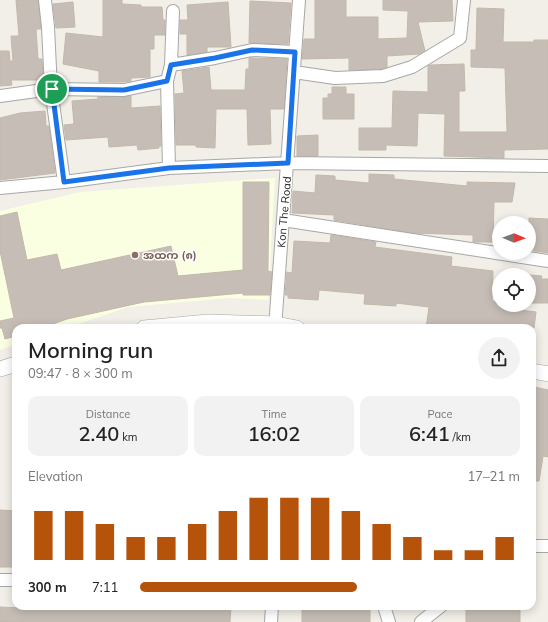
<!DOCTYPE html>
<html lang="en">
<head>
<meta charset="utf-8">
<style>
	body { margin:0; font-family:Mulish,"Noto Sans Myanmar",sans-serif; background:#f2f2f2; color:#222; height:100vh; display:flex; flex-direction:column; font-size:15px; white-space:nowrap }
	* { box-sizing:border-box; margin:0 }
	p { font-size:13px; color:#767676 }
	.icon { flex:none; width:22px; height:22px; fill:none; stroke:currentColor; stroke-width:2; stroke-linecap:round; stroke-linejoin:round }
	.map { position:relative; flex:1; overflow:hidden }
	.panel { position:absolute; left:12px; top:324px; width:524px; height:286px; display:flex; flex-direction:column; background:#fff; border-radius:12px; box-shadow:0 2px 10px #0003 }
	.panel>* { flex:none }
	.needle { width:26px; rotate:91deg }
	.fabs { position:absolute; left:492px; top:216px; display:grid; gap:8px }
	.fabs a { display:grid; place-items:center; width:44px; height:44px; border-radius:50%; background:#fff; box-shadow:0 2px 10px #0003; font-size:20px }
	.pin { position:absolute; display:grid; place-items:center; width:34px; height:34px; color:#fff; margin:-17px; border:2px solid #fff; border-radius:50%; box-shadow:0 1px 4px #0007 }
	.round { display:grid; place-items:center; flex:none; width:42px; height:42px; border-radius:21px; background:#f2f2f2 }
	.overview { display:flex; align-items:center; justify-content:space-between; height:68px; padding:0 16px }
	h1 { font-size:22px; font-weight:600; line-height:30px }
	.figures { display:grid; grid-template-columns:repeat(3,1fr); gap:6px; height:68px; padding:4px 16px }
	.figures div { display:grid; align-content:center; border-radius:10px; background:#f2f2f2; text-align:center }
	.figures b { font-size:20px; font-weight:600 }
	.figures small { font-size:11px; font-weight:400 }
	.figures p { font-size:11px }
	.chart { height:112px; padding:8px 16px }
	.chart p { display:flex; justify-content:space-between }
	.chart svg { width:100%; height:72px; margin-top:4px; stroke:#b45309; stroke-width:6 }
	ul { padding:0 16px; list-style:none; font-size:13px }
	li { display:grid; grid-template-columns:64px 48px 1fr; align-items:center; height:30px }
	li i { height:10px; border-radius:5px; background:#b45309 }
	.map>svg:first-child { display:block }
	.education { fill:#fbffe2 }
	.building { fill:#c6beb6; stroke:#c3b8a9 }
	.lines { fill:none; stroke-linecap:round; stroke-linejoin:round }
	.minor-casing { stroke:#a7a7a7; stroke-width:14 }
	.tertiary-casing { stroke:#a7a7a7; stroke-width:16 }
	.minor { stroke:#fff; stroke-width:12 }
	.tertiary { stroke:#fff; stroke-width:15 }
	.route-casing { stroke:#fff; stroke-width:8 }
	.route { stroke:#1a73e8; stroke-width:5 }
	.education-dot { fill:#8d6e63; stroke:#fff; stroke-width:1.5 }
	.labels { text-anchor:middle; stroke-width:3; stroke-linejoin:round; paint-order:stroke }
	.street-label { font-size:11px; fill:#202020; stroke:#fff }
	.education-label { font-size:11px; font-weight:bold; fill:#785e54; stroke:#fff; text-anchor:start }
</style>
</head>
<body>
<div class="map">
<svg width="548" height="622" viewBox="0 0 548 622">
	<rect width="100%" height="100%" fill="#f1efe7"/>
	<path class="education" d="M275 178 268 300 229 298 128 307 66 328H16V344L0 350V211L80 192Z"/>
	<path class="building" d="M16 0H38L41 29H36L38 59H42L43 80H11L12 85 0 86V51H9L10 61H13L11 36H19Z
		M103 0H122V4L141 5V7H162L163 20H165V35H154V49H150V77L131 78V81L123 82H99V71L63 64 66 33 103 37Z
		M315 0H346V17H378V39L407 38 408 11 383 10V0H452L453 21 418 22 425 51 419 54 387 56V67L382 69 349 70V58L302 59 304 39H315Z
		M250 1 291 3 288 44 249 43Z
		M73 2 75 27 56 28 53 4Z
		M228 2 231 47H207V52L187 55V34H180V20H188L187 5Z
		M477 8 504 9 503 42H534V40H548V149L504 150V158L444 156 445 114 418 113 417 146 386 145V150H359V128H392L393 91 428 92V66L430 65 464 64 465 91H459V132H507L505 68 471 67V50H476Z
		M249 58 287 59 284 109H270L271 144 248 145 247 109H216L215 148 196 147V145H176L175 94 184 93 182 71 209 67 211 90H245L246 69H249Z
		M332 87H346V94H354V119H323V98H328V94H332Z
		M131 96V108L160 106 161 146H159V148L138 150 137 145 109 147 108 137 66 140 64 125 74 124 72 101 98 99V97Z
		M45 111 46 126H49L55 173 0 180V118L20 113Z
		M318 135V156H297V136Z
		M369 174 394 175V179L467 186V182L515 183 512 202H494L493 242H473V235L413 233 334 220V215L292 213 293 191 315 193 316 175 335 176V180L369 183Z
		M243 182H269L268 271 272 272 270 295H243V293L144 302 67 319 41 328H16V336L5 339 2 328H0V321L14 318 0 251V216L17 212 27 260 57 254 61 270 171 246 178 276 243 270Z
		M529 218 548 219V253L529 250Z
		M331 235 376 242 375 247 452 257 451 266 493 271 492 301 499 302V305H504V308L536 312 534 328H426L429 307 396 303V306L364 304 365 294 319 290 318 300 288 298V295H285L287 272 292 273 294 241 330 243Z
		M529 275 542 276 541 279H548V303H529Z
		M535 387 548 390V457L543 456 539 481H532V400Z
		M0 510 16 511 12 567H0Z
		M44 606H231L230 622H0V607L44 609Z
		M302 606H370V622H302Z
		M466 610H520V622H466Z"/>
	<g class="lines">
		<g class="minor-casing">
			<path id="minor" d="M45 0 48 27 51 89 64 182
				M171 65 215 58 252 50 295 52
				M294 72 335 78 383 76 412 67 460 38 464 0
				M0 96 51 89 124 90 167 81
				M169 168 167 81 171 65 173 11
				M0 188 64 182 169 168 288 163 548 166
				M283 220 548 261
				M275 328 299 0
				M532 546H548
				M0 580H16
				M384 606 389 622
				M271 622 272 606
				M421 622 441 606"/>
		</g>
		<g class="tertiary-casing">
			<path id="tertiary" d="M144 328 208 322 276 324 297 328
				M0 369 16 364
				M532 371 548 374"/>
		</g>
		<use href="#minor" class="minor"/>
		<use href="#tertiary" class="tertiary"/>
	</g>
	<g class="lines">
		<g class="route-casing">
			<path id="route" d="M252 50 295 52 288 163 169 168 64 182 52 89 124 90 167 81 171 65 215 58Z"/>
		</g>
		<use href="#route" class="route"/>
	</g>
	<circle class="education-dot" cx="135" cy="255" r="4"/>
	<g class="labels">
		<g class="street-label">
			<text transform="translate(284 212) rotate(-85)" y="4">Kon The Road</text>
		</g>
		<g class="education-label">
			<text x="143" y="259">အထက (၈)</text>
		</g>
	</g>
</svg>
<div class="fabs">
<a><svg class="needle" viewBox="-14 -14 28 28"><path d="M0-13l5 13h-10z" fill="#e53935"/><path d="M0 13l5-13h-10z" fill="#767676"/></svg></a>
<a><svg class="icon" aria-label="locate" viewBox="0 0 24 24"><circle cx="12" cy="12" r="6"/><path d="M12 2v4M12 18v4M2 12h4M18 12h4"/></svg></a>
</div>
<div class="pin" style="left:52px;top:89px;background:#1e9e55"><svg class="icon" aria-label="arrive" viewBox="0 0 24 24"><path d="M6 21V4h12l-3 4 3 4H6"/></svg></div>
<section class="panel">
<div class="overview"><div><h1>Morning run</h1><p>09:47 · 8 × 300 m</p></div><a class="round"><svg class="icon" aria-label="share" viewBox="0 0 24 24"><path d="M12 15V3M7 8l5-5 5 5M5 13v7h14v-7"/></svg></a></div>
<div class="figures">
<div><p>Distance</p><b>2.40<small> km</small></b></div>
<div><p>Time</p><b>16:02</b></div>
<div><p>Pace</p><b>6:41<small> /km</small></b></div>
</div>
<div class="chart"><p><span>Elevation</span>17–21 m</p>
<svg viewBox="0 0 160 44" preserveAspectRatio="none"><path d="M5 44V14M15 44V14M25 44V22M35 44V30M45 44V30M55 44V22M65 44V14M75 44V6M85 44V6M95 44V6M105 44V14M115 44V22M125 44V30M135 44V38M145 44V38M155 44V30"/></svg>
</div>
<ul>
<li><b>300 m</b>7:11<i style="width:57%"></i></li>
</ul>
</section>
</div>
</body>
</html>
